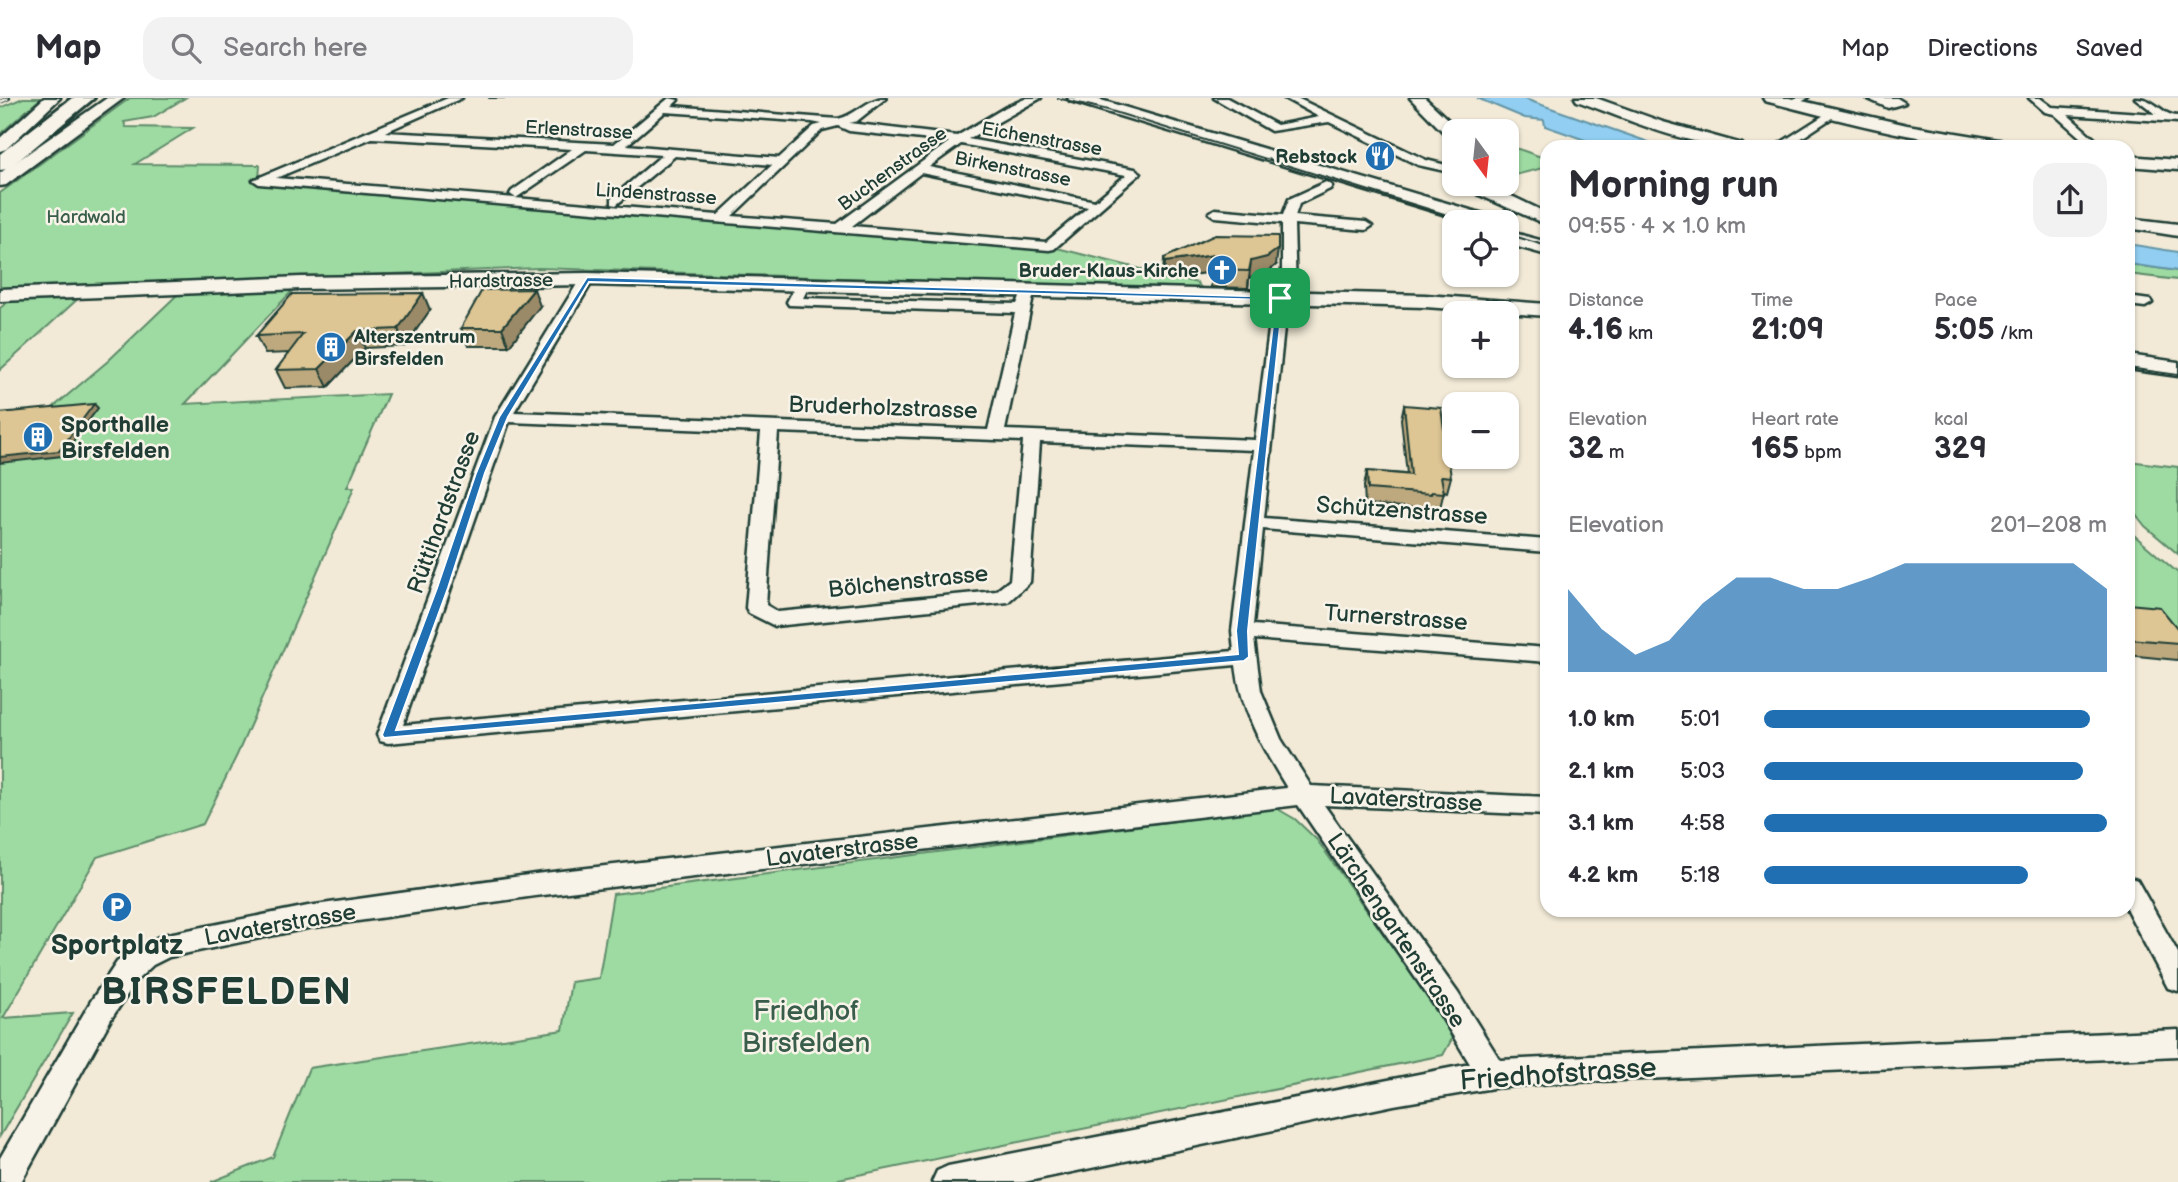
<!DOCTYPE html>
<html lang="en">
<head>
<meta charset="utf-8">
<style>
	body { margin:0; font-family:"Balsamiq Sans",sans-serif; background:#f2f2f3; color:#2b2b33; height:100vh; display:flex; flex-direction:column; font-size:26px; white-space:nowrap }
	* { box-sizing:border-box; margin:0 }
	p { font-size:23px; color:#7c7c81 }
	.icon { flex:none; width:38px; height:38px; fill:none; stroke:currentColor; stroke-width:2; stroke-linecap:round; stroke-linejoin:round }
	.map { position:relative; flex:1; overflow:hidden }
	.panel { position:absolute; left:1540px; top:42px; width:595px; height:777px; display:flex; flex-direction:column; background:#fff; border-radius:21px; box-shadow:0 2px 5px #0004 }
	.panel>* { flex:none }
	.needle { width:46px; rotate:165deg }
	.buttons { position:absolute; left:1442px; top:21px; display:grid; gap:14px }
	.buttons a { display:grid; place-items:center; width:77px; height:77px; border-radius:14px; background:#fff; box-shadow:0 2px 5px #0004; font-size:35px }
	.pin { position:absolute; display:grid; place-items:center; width:60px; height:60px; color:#fff; margin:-30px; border-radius:14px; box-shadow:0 4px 10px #0006 }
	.round { display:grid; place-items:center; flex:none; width:74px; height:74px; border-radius:21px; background:#f2f2f3 }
	.overview { display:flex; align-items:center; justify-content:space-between; height:119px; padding:0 28px }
	h1 { font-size:38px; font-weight:800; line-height:52px }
	.metrics { display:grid; grid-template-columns:repeat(3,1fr); gap:10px; height:119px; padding:7px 28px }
	.metrics div { display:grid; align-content:center }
	.metrics b { font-size:30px; font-weight:800 }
	.metrics small { font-size:19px; font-weight:400 }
	.metrics p { font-size:19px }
	.chart { height:196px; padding:14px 28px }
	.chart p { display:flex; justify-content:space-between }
	.chart svg { width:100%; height:126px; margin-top:7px; fill:#1f6fb2; opacity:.7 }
	ul { padding:0 28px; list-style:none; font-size:23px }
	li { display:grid; grid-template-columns:112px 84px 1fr; align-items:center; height:52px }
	li i { height:18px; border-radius:9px; background:#1f6fb2 }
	header { display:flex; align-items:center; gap:42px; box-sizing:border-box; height:98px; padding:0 35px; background:#fff; border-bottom:2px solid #e1e1e2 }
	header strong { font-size:33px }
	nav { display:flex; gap:38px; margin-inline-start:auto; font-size:24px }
	.search { width:490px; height:63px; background:#f2f2f3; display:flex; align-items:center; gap:18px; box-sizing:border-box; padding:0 24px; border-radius:21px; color:#7c7c81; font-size:26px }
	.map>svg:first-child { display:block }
	.green { fill:#9edba2; stroke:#5e8c6b; stroke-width:2 }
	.water { fill:#91cef1; stroke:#6394a5; stroke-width:2 }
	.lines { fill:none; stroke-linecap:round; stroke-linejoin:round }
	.street-casing { stroke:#1f3d34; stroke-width:5 }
	.secondary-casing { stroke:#1f3d34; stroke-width:5 }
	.primary-casing { stroke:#1f3d34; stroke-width:5 }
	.highway-casing { stroke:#1f3d34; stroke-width:6 }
	.street { fill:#f7f3e8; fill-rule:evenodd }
	.secondary { fill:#f7f3e8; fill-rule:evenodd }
	.primary { fill:#f7f3e8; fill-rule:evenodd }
	.highway { fill:#f7f3e8; fill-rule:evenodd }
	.tram { stroke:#1f3d34; stroke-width:2 }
	.rail-casing { stroke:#1f3d34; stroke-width:4.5 }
	.rail { stroke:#f7f3e8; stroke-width:2.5; stroke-dasharray:9; stroke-linecap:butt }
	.wall { fill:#bea97f; stroke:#1f3d34; stroke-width:2 }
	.shaded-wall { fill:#9b8a68; stroke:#1f3d34; stroke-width:2 }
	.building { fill:#ddc594; stroke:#1f3d34; stroke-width:2 }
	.route { fill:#1f6fb2; stroke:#fff; stroke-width:2; fill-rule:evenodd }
	.labels { text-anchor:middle; stroke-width:5; stroke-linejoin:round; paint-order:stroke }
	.far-street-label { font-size:19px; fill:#1f3d34; stroke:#f7f3e8 }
	.far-poi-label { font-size:19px; font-weight:bold; fill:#1f3d34; stroke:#f7f3e8; text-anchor:end }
	.far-park-label { font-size:19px; fill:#385d4a; stroke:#f7f3e8 }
	.street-label { font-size:23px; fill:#1f3d34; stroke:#f7f3e8 }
	.poi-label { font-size:23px; font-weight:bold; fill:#1f3d34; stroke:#f7f3e8; text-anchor:start }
	.near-poi-label { font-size:28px; font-weight:bold; fill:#1f3d34; stroke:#f7f3e8 }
	.near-park-label { font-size:28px; fill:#385d4a; stroke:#f7f3e8 }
	.near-street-label { font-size:28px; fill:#1f3d34; stroke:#f7f3e8 }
	.near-district-label { font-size:37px; font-weight:bold; letter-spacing:2px; fill:#1f3d34; stroke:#f7f3e8 }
</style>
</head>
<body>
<header>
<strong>Map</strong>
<div class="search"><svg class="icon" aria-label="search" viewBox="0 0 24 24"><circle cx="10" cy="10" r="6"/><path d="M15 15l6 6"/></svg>Search here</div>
<nav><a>Map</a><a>Directions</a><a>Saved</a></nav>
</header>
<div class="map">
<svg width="2178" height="1084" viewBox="0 0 2178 1084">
	<rect width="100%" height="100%" fill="#f2ead7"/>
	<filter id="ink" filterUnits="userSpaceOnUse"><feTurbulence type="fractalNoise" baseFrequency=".0143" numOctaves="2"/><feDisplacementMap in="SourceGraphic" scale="14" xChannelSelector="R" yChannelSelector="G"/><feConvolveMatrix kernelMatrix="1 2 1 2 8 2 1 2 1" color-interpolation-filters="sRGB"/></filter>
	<g filter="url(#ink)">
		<path class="green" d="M23 0H41L0 36V10Z
			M130 0H185L153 19 124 24 126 29 193 30 135 66 260 67 259 82 1049 148 1197 185 1203 192 539 170 0 192V95Z
			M1507 47 1547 61V69L1507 79Z
			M2128 166 2178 173V182L2128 176Z
			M293 192 185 306 388 296 347 389H354L350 399 237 657 203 726 97 759 3 920 73 915 0 1038V315L50 312 108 263 178 196Z
			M81 198 0 272V210L9 203Z
			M2128 363 2178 369V456L2145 428 2128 406Z
			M2128 432 2178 475V557L2128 522Z
			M1276 710 1295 721 1317 742 1445 924 1452 941 1443 957 824 1084H211L273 1059 309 970 563 932 571 884 599 880 613 796Z"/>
		<path class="water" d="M1477 0H1522L1663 49H1605L1545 28 1544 22 1525 20Z
			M2128 146 2178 154V173L2128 166Z"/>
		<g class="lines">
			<g class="street-casing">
				<path id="street" d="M448 0H462L385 34 614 46 669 0 678 2 672 8 838 21C857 17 867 0 886 0L857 23 849 25 957 38 1006 9 1027 0H1041L968 41 1135 71 1141 75 1054 151 1049 152 259 86 253 82ZM665 14 812 24 822 26 814 28 779 60 627 47ZM838 28 849 33 949 44 837 126 732 118 822 32ZM372 40 572 51 512 93 510 96 516 100 586 52 662 57 612 100V106L616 107 675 58 772 67 718 117 276 80ZM961 46 1126 77 1095 103 929 69ZM921 75 1088 109 1046 144 852 128Z
					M1214 0H1227L1277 27 1319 19 1284 0H1297L1426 62 1454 69V75L1418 67 1329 24 1271 33Z
					M1795 0H1808L1794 8H1786V4Z
					M1866 0H1897L1905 5 1888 10Z
					M2029 0H2040L2052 9 2156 16 2135 0C2157 0 2160 17 2178 18V24L2068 17 2104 49H2091L2054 16 2045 14Z
					M1829 14 1838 16 1788 49H1774Z
					M1326 84 1332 88 1330 91 1299 106 1295 118 1366 124 1372 128 1366 132 1294 126 1296 194 1287 202 1264 420 1547 442V454L1263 431 1253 527 1547 550V564L1254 541 1261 593 1281 641 1311 688 1547 699V717L1324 707 1458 895 1500 962 2178 932V958L1552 985 1493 990 1394 1007 1024 1084H932L937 1073 948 1068 1470 966 1438 913 1298 707 535 798 308 830 169 859 153 867 137 882 111 921 21 1084H0V1060L91 903 117 864 133 851 163 837 308 808 535 776 1287 690C1263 651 1241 613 1236 567L388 645 380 643 377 637 495 319 582 178 587 177 594 181 514 314 988 332 1015 215 789 207 787 204 798 183 803 182 810 186 803 200 1017 206 1021 196H1031L1033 199 1005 332 1255 342 1273 200 1282 192V125L1215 119 1209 115 1215 111 1283 117 1289 101ZM509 324 761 334 746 510 749 515 775 528 1008 504 1030 484 1040 344 1254 352 1232 533 1234 553 403 627ZM778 334 1023 343 1010 482 996 493 778 514 766 507Z
					M2128 199 2150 202 2152 205 2145 209 2128 207Z
					M2128 779 2137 782 2178 855V893L2168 890 2127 812Z"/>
			</g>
			<g class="secondary-casing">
				<path id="secondary" d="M44 0H60L6 51 0 53V40Z
					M107 0H124L6 87 0 88V75Z
					M1410 0H1425L1460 33H1454V41L1448 39Z
					M1575 0H1596L1663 24 1742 46 1744 49C1687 49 1630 22 1577 3Z
					M1763 0H1789L1907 27 2011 44 2019 49C1933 49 1848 24 1765 3Z
					M2128 58 2178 62V72L2128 68Z
					M1466 86H1486L1547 115V127L1477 96Z
					M2128 120 2178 126V138L2128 130Z
					M587 175 1425 197 1547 206V218L1425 209 587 187 301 191 0 203V191L301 179Z"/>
			</g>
			<g class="primary-casing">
				<path id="primary" d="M1068 0H1094L1497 120 1500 124H1469L1070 3Z
					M1507 133 1547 144V157L1507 146Z
					M2128 257 2178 264V278L2128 271Z"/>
			</g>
			<g class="highway-casing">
				<path id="highway" d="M72 0H94L8 71 0 72V56Z"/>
			</g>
			<use href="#street" class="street"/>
			<use href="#secondary" class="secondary"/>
			<use href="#primary" class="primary"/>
			<use href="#highway" class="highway"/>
			<path class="tram" d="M489 0H521
				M1057 0 1108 12 1470 124
				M1507 136 1547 148
				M2128 270 2178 277"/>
			<g class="rail-casing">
				<path id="rail" d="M0 4 9 0"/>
			</g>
			<use href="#rail" class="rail"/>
		</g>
		<path class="wall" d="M1164 160 1276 167 1265 176 1249 180 1248 190 1211 189 1212 174 1164 181 1163 177Z
			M540 208 509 248H468L461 230Z
			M430 212 405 248 365 250 328 289 285 290 276 272 289 255 265 256 256 238Z
			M1404 307 1451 379 1447 394 1444 393 1440 410 1429 409 1428 411 1365 406 1364 388 1367 373 1407 376 1401 321Z
			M2128 506 2178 531V561L2177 562 2128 557Z"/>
		<path class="shaded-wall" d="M1278 151 1276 167 1265 176 1249 180 1248 190 1251 163Z
			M1214 157 1212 174 1164 181 1165 164Z
			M534 191 540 208 509 248 502 230Z
			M423 195 430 212 405 248 398 231Z
			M357 233 365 250 328 289 319 271Z
			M94 306 98 310 62 358 0 365V359Z"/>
		<path class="building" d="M1215 137 1278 138V151L1267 159 1251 163 1249 173 1212 172 1214 157 1165 164 1164 160Z
			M534 191 502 230H461L482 192Z
			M423 195 398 231 357 233 319 271 276 272 303 236 256 238 292 196Z
			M94 306 59 353 0 359V315Z
			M1404 307 1441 310 1451 379 1441 378 1444 395 1431 394V396L1368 391 1367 373 1411 377Z
			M2128 506 2160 509 2178 531V545L2128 541Z"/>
	</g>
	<path class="route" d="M587 179 1283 199 1248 533 1249 559 1244 563 384 640 382 637 437 490 476 375 499 319ZM589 184 1276 202 1236 533 1238 556 396 632 448 490 485 375 508 319Z"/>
	<defs>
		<g id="restaurant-disc" transform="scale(1.575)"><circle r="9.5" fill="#1f6fb2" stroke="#f7f3e8"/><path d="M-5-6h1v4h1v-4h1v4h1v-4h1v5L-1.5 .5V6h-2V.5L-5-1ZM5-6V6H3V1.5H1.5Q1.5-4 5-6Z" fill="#fff"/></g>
		<g id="church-disc" transform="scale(1.575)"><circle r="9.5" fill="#1f6fb2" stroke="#f7f3e8"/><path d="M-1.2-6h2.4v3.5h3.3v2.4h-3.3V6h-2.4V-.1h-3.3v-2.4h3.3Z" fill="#fff"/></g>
		<g id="building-disc" transform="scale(1.575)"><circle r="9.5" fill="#1f6fb2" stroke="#f7f3e8"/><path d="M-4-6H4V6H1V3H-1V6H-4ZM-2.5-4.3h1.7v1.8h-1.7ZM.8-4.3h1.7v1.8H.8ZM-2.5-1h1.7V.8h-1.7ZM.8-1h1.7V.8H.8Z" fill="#fff"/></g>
		<g id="parking-disc" transform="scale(1.575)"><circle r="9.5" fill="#1f6fb2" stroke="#f7f3e8"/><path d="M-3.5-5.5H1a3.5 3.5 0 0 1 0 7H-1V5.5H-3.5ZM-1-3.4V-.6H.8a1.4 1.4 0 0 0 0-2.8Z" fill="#fff"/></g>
	</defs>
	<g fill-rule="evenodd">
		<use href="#restaurant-disc" x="1380" y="58"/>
		<use href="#church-disc" x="1222" y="172"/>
		<use href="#building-disc" x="331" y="249"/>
		<use href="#building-disc" x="38" y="339"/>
		<use href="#parking-disc" x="117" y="809"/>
	</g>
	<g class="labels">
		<g class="far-street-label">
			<text transform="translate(579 31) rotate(3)" y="7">Erlenstrasse</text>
			<text transform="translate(1042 40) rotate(10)" y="7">Eichenstrasse</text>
			<text transform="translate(892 70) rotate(-36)" y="7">Buchenstrasse</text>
			<text transform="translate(1013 70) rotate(11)" y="7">Birkenstrasse</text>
			<text transform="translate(656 95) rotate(4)" y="7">Lindenstrasse</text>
			<text transform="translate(501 182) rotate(-1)" y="7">Hardstrasse</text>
		</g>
		<g class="far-poi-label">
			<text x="1357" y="65">Rebstock</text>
			<text x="1199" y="179">Bruder-Klaus-Kirche</text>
			<text x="354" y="245" text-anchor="start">Alterszentrum<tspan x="354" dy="22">Birsfelden</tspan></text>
		</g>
		<g class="far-park-label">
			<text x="86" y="125">Hardwald</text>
		</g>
		<g class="street-label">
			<text transform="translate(883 309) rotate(2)" y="8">Bruderholzstrasse</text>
			<text transform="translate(1402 412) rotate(4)" y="8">Schützenstrasse</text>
			<text transform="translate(443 414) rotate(-70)" y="8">Rüttihardstrasse</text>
			<text transform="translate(908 483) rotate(-6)" y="8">Bölchenstrasse</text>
			<text transform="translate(1396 519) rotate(4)" y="8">Turnerstrasse</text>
			<text transform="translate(1406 701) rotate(3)" y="8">Lavaterstrasse</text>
			<text transform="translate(842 751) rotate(-7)" y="8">Lavaterstrasse</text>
			<text transform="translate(280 826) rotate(-10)" y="8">Lavaterstrasse</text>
			<text transform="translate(1397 832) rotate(56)" y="8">Lärchengartenstrasse</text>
		</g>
		<g class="poi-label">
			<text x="61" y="334">Sporthalle<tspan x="61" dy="26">Birsfelden</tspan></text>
		</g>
		<g class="near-poi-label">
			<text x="117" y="856">Sportplatz</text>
		</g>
		<g class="near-park-label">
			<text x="806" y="922">Friedhof<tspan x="806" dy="32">Birsfelden</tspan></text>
		</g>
		<g class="near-street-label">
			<text transform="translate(1558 975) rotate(-4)" y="10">Friedhofstrasse</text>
		</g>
		<g class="near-district-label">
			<text x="227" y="906">BIRSFELDEN</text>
		</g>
	</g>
</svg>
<div class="buttons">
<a><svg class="needle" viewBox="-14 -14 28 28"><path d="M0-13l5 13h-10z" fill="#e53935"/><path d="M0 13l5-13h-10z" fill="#7c7c81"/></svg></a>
<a><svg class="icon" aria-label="locate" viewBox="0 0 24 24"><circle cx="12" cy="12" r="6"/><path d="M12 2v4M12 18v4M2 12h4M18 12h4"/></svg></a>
<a>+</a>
<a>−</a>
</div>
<div class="pin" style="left:1280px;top:200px;background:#1e9e55"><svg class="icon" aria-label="arrive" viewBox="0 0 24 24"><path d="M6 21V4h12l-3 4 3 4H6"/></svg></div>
<section class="panel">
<div class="overview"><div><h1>Morning run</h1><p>09:55 · 4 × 1.0 km</p></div><a class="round"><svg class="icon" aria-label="share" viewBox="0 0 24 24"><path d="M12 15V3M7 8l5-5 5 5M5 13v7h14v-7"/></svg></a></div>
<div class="metrics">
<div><p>Distance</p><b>4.16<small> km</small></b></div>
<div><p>Time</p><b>21:09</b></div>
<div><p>Pace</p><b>5:05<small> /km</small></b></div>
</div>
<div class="metrics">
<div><p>Elevation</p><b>32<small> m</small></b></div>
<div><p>Heart rate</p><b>165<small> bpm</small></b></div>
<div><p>kcal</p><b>329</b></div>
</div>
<div class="chart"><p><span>Elevation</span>201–208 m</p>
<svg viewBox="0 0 160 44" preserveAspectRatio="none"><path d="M0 44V15L10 29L20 38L30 33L40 20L50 11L60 11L70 15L80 15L90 11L100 6L110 6L120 6L130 6L140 6L150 6L160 15V44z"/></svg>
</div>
<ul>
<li><b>1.0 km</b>5:01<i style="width:95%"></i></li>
<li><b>2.1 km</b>5:03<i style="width:93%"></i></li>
<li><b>3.1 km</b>4:58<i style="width:100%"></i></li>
<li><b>4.2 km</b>5:18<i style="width:77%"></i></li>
</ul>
</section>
</div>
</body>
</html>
